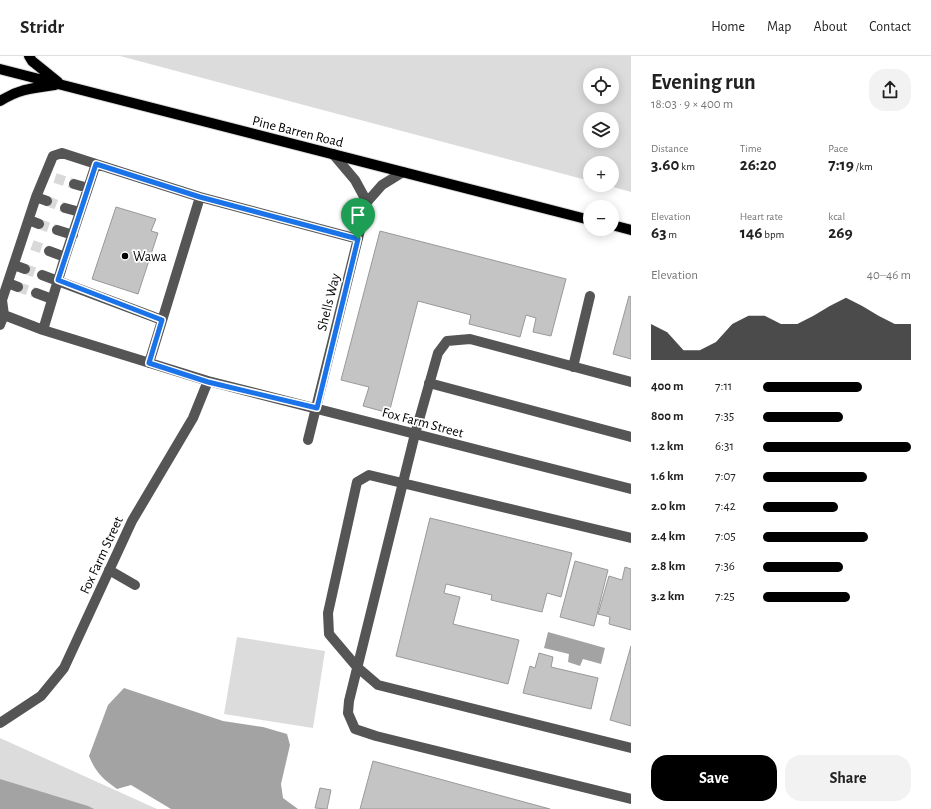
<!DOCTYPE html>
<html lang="en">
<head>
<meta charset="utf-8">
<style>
	body { margin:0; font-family:"Alegreya Sans",sans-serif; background:#f2f2f2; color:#222; height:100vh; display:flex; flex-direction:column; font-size:15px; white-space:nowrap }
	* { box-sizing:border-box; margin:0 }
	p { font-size:13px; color:#767676 }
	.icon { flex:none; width:22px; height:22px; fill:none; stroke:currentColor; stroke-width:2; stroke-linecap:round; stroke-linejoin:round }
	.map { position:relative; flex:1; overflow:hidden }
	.details { display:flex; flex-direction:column; background:#fff; width:300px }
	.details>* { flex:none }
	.buttons { position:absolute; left:583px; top:12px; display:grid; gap:8px }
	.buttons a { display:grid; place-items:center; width:36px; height:36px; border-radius:50%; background:#fff; box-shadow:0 2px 10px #0003; font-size:20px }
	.pin { position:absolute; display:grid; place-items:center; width:34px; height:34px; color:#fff; margin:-41px -17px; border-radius:50% 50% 50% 0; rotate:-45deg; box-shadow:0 0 4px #0007 }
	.pin .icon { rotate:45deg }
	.round { display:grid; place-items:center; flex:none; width:42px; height:42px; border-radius:16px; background:#f2f2f2 }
	.summary { display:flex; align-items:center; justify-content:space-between; height:68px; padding:0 20px }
	h1 { font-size:22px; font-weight:700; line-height:30px }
	.stats { display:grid; grid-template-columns:repeat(3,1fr); gap:6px; height:68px; padding:4px 20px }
	.stats div { display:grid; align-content:center }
	.stats b { font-size:17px; font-weight:700 }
	.stats small { font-size:11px; font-weight:400 }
	.stats p { font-size:11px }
	.chart { height:112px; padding:8px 20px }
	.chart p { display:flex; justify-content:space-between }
	.chart svg { width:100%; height:72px; margin-top:4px; fill:#000; opacity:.7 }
	.button { display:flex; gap:8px; margin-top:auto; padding:8px 20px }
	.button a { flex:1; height:46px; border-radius:16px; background:#000; color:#fff; font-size:16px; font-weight:700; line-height:46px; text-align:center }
	.button a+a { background:#f2f2f2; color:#222 }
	ul { padding:0 20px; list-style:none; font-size:13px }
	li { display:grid; grid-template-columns:64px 48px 1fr; align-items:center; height:30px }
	li i { height:10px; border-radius:5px; background:#000 }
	header { display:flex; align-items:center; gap:24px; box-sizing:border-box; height:56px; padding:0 20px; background:#fff; border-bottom:1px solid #e0e0e0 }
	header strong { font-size:19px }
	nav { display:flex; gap:22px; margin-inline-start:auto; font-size:14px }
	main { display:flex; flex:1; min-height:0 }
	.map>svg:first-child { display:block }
	.green { fill:#dcdcdc; fill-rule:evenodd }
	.water { fill:#a3a3a3 }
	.building { fill:#c4c4c4; stroke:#999 }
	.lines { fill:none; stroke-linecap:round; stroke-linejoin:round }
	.minor-tunnel { stroke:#d9d9d9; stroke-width:10; stroke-dasharray:10 5; stroke-linecap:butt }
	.major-casing { stroke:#dbdbdb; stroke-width:12 }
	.minor { stroke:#555; stroke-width:10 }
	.major { stroke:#000; stroke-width:10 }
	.route-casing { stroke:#fff; stroke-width:8 }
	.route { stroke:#1a73e8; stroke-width:5 }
	.poi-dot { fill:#000; stroke:#fff; stroke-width:1.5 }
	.labels { text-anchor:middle; stroke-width:3.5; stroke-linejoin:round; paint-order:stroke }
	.street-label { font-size:14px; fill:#000; stroke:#fff }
	.poi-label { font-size:14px; fill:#000; stroke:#fff; text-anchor:start }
</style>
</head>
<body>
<header>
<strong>Stridr</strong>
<nav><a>Home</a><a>Map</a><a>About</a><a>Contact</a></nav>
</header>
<main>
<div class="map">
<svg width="631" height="753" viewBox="0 0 631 753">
	<rect width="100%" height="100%" fill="#fff"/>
	<path class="green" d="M120 0H631V136L606 129H612V107H590V125ZM590 19H612V41H590ZM590 63H612V85H590Z
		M237 581 325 595 313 672 224 658Z
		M0 682 157 753H0Z"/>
	<path class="water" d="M548 576 605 592 601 608 583 603 580 610 568 606 569 598 544 592Z
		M124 632 223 665 263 671 287 678 290 689 281 728 283 742 298 753H171L131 729 117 733C103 723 96 717 89 700L108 649Z
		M0 723 88 750 94 753H0Z"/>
	<path class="building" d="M116 151 156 163 151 175 158 177 138 238 92 223Z
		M380 175 566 223 551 280 533 276 536 262 526 259 520 281 469 268 471 259 418 245 389 357 363 350 369 331 341 324Z
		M629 240 631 241V303L613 298Z
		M430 462 572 497 561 541 547 537 542 556 491 544 492 539 446 528 444 537 460 541 453 568 519 584 508 628 396 600Z
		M575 505 608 514 594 570 560 561Z
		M625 511 631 513V574L609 568 610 561 598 558 609 520 622 524Z
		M631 590V670L610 664Z
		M539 597 553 601 551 611 598 622 591 653 523 637 530 610 535 612Z
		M373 705 550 753H360Z
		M320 732 331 734 327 753 315 752Z"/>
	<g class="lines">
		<path class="minor-tunnel" d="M55 122 74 128
			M47 145 65 152
			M39 168 57 174
			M32 189 49 195
			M25 213 42 219
			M18 231 36 237"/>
		<g class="major-casing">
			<path id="major" d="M29 0 32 5 58 26
				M0 13 590 164
				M0 45C19 33 33 32 55 29
				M612 169 631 174"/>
		</g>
		<path class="minor" d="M333 98 355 124 367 146
			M74 128 88 132
			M36 141 47 145
			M65 152 80 156
			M29 164 39 168
			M57 174 73 179
			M49 195 65 201
			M14 209 25 213
			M42 219 162 264
			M8 227 18 231
			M36 237 52 243
			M4 259 2 244 36 141 53 100 62 97 96 108
			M0 269 4 259 43 274 208 325 193 362 132 465 64 612 41 640 0 667
			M43 274 65 201 96 108 200 141 358 183
			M149 307 200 141
			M573 311 590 240
			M208 325 631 433
			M631 326 470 283 447 285 438 297 415 378 349 645 348 657 355 673 376 680 631 743
			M429 327 631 381
			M308 384 367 146 382 129 403 116
			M631 482 369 419 357 426 328 557 329 578 357 611 378 629 631 692
			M109 514 135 529"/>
		<use href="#major" class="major"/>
	</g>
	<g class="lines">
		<g class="route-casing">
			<path id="route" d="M96 108 200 141 358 183 317 352 208 326 149 307 162 264 58 224Z"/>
		</g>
		<use href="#route" class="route"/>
	</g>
	<circle class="poi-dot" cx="125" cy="200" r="4"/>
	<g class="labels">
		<g class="street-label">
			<text transform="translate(298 75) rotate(14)" y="5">Pine Barren Road</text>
			<text transform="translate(328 246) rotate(-76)" y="5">Shells Way</text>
			<text transform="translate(423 366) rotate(15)" y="5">Fox Farm Street</text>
			<text transform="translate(101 499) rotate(-65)" y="5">Fox Farm Street</text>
		</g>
		<g class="poi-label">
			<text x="133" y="205">Wawa</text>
		</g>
	</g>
</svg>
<div class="buttons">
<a><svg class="icon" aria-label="locate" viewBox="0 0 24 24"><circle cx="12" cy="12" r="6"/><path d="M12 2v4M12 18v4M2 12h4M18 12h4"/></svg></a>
<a><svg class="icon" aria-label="layers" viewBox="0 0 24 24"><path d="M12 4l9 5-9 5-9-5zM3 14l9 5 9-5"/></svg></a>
<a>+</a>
<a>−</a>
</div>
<div class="pin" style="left:358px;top:183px;background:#1e9e55"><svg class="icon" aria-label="arrive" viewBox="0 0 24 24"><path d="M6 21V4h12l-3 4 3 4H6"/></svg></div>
</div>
<section class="details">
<div class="summary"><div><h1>Evening run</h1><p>18:03 · 9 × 400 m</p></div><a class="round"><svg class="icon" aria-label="share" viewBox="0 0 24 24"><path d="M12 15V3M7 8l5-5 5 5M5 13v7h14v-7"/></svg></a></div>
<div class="stats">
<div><p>Distance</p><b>3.60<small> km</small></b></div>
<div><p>Time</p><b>26:20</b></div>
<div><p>Pace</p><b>7:19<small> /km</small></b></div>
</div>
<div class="stats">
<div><p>Elevation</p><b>63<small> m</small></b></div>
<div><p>Heart rate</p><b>146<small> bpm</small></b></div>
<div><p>kcal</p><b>269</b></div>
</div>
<div class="chart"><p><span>Elevation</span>40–46 m</p>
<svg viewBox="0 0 160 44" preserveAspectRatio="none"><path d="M0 44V22L10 27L20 38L30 38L40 33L50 22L60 17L70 17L80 22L90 22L100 17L110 11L120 6L130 11L140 17L150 22L160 22V44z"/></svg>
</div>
<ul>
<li><b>400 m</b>7:11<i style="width:67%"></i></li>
<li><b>800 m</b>7:35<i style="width:54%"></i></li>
<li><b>1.2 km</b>6:31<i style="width:100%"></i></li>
<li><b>1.6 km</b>7:07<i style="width:70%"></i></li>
<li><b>2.0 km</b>7:42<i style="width:51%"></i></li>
<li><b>2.4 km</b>7:05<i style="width:71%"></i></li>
<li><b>2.8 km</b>7:36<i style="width:54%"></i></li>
<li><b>3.2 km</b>7:25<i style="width:59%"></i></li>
</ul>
<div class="button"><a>Save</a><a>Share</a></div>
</section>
</main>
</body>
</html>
